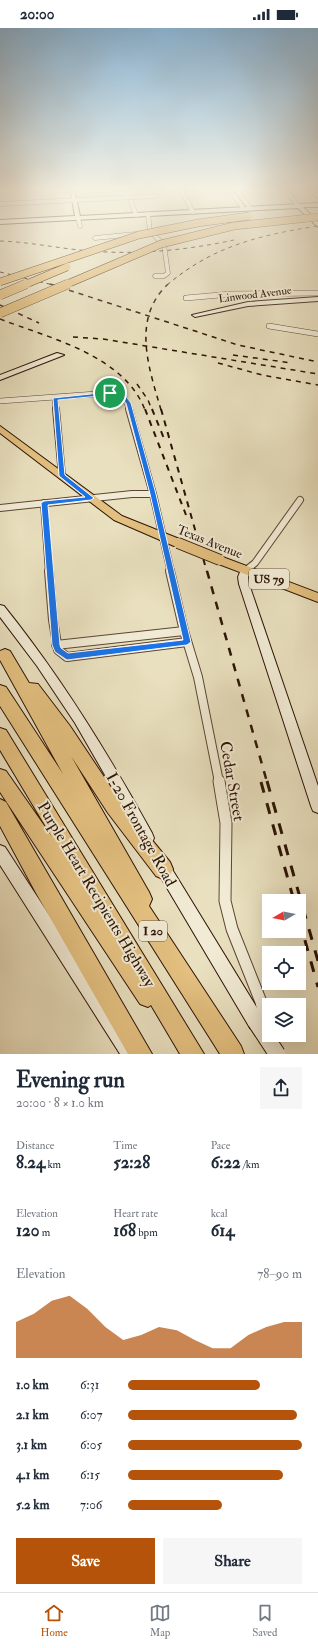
<!DOCTYPE html>
<html lang="en">
<head>
<meta charset="utf-8">
<style>
	body { margin:0; font-family:"IM FELL Double Pica",serif; background:#f6f6f7; color:#1f2937; height:100vh; display:flex; flex-direction:column; font-size:15px; white-space:nowrap }
	* { box-sizing:border-box; margin:0 }
	p { font-size:13px; color:#747a83 }
	.icon { flex:none; width:22px; height:22px; fill:none; stroke:currentColor; stroke-width:2; stroke-linecap:round; stroke-linejoin:round }
	.map { position:relative; height:1026px; overflow:hidden }
	.details { display:flex; flex-direction:column; background:#fff; flex:1 }
	.details>* { flex:none }
	.needle { width:26px; rotate:261deg }
	.controls { position:absolute; left:262px; top:866px; display:grid; gap:8px }
	.controls a { display:grid; place-items:center; width:44px; height:44px; border-radius:0px; background:#fff; box-shadow:0 4px 16px #0002; font-size:20px }
	.pin { position:absolute; display:grid; place-items:center; width:34px; height:34px; color:#fff; margin:-17px; border:2px solid #fff; border-radius:50%; box-shadow:0 1px 4px #0007 }
	.round { display:grid; place-items:center; flex:none; width:42px; height:42px; border-radius:0px; background:#f6f6f7 }
	.overview { display:flex; align-items:center; justify-content:space-between; height:68px; padding:0 16px }
	h1 { font-size:22px; font-weight:700; line-height:30px }
	.stats { display:grid; grid-template-columns:repeat(3,1fr); gap:6px; height:68px; padding:4px 16px }
	.stats div { display:grid; align-content:center }
	.stats b { font-size:17px; font-weight:700 }
	.stats small { font-size:11px; font-weight:400 }
	.stats p { font-size:11px }
	.chart { height:112px; padding:8px 16px }
	.chart p { display:flex; justify-content:space-between }
	.chart svg { width:100%; height:72px; margin-top:4px; fill:#b45309; opacity:.7 }
	.primary-button { display:flex; gap:8px; margin-top:auto; padding:8px 16px }
	.primary-button a { flex:1; height:46px; border-radius:0px; background:#b45309; color:#fff; font-size:16px; font-weight:700; line-height:46px; text-align:center }
	.primary-button a+a { background:#f6f6f7; color:#1f2937 }
	ul { padding:0 16px; list-style:none; font-size:13px }
	li { display:grid; grid-template-columns:64px 48px 1fr; align-items:center; height:30px }
	li i { height:10px; border-radius:5px; background:#b45309 }
	.status { display:flex; justify-content:space-between; align-items:center; height:28px; padding:0 20px; background:#fff; direction:ltr }
	.status svg { height:11px; fill:currentColor }
	.tabs { display:flex; justify-content:space-around; align-items:center; height:56px; border-top:1px solid #e0e1e3; background:#fff; font-size:11px; color:#747a83 }
	.tabs a { display:grid; justify-items:center; gap:2px }
	.tabs .active { color:#b45309 }
	.map>svg:first-child { display:block }
	.lines { fill:none; stroke-linecap:round; stroke-linejoin:round }
	.street-far4-casing { stroke:#5c4634; stroke-width:5 }
	.street-far3-casing { stroke:#5c4634; stroke-width:6 }
	.street-far2-casing { stroke:#5c4634; stroke-width:8 }
	.street-far1-casing { stroke:#5c4634; stroke-width:10 }
	.street-casing { stroke:#5c4634; stroke-width:13 }
	.secondary-casing { stroke:#2d1306; stroke-width:2 }
	.primary-casing { stroke:#2d1306; stroke-width:2 }
	.highway-casing { stroke:#2d1306; stroke-width:2 }
	.street-far4 { stroke:#f1ebd5; stroke-width:4 }
	.street-far3 { stroke:#f1ebd5; stroke-width:5 }
	.street-far2 { stroke:#f1ebd5; stroke-width:6 }
	.street-far1 { stroke:#f1ebd5; stroke-width:8 }
	.street { stroke:#f1ebd5; stroke-width:11 }
	.secondary { fill:#f1ebd5; fill-rule:evenodd }
	.primary { fill:#e4c080; fill-rule:evenodd }
	.highway { fill:#e4c080; fill-rule:evenodd }
	.rail-far4 { stroke:#2d1306; stroke-width:1; stroke-dasharray:4 4; stroke-linecap:butt }
	.rail-far3 { stroke:#2d1306; stroke-width:1.5; stroke-dasharray:5 5; stroke-linecap:butt }
	.rail-far2 { stroke:#2d1306; stroke-width:2; stroke-dasharray:6 6; stroke-linecap:butt }
	.rail-far1 { stroke:#2d1306; stroke-width:2.5; stroke-dasharray:8 8; stroke-linecap:butt }
	.rail { stroke:#2d1306; stroke-width:3; stroke-dasharray:11 11; stroke-linecap:butt }
	.secondary-bridge-casing { stroke:#2d1306; stroke-width:18; stroke-linecap:butt }
	.primary-bridge-casing { stroke:#2d1306; stroke-width:12; stroke-linecap:butt }
	.highway-bridge-far1-casing { stroke:#2d1306; stroke-width:8; stroke-linecap:butt }
	.highway-bridge-casing { stroke:#2d1306; stroke-width:10; stroke-linecap:butt }
	.secondary-bridge { stroke:#f1ebd5; stroke-width:16 }
	.primary-bridge { stroke:#e4c080; stroke-width:10 }
	.highway-bridge-far1 { stroke:#e4c080; stroke-width:7 }
	.highway-bridge { stroke:#e4c080; stroke-width:9 }
	.route { fill:#1a73e8; stroke:#fff; fill-rule:evenodd }
	.labels { text-anchor:middle; stroke-width:4; stroke-linejoin:round; paint-order:stroke }
	.far-street-label { font-size:11px; fill:#2d1306; stroke:#f1ebd5 }
	.shield { fill:#f1ebd5; stroke:#685444; stroke-width:1 }
	.shield-label { font-size:12px; font-weight:bold; fill:#2d1306 }
	.street-label { font-size:13px; fill:#2d1306; stroke:#f1ebd5 }
	.near-street-label { font-size:16px; fill:#2d1306; stroke:#f1ebd5 }
</style>
</head>
<body>
<div class="status"><b>20:00</b><svg viewBox="0 0 49 12"><path d="M0 12V9h3v3zM5 12V6h3v6zM10 12V3h3v9zM15 12V0h3v12zM26 1h20v11H26zM47 4h2v5h-2z"/></svg></div>
<div class="map">
<svg width="318" height="1026" viewBox="0 0 318 1026">
	<rect width="100%" height="100%" fill="#e9e0bf"/>
	<filter id="stains"><feTurbulence type="fractalNoise" baseFrequency=".005" numOctaves="4"/><feColorMatrix values="0 0 0 0 .2 0 0 0 0 .09 0 0 0 0 .02 0 0 0 .5 -.17"/></filter>
	<radialGradient id="worn" r=".72"><stop offset=".6" stop-color="#630" stop-opacity="0"/><stop offset="1" stop-color="#630" stop-opacity=".3"/></radialGradient>
	<g class="lines">
		<g class="street-far4-casing">
			<path id="street-far4" d="M126 160 136 187
				M180 160 193 184
				M228 160 244 181
				M235 160 250 180
				M283 160 299 178
				M310 160 318 169
				M181 161 199 160
				M0 176 156 168
				M148 186 150 203 164 217 168 245 164 248H155
				M78 190 80 198
				M95 210 136 206"/>
		</g>
		<g class="street-far3-casing">
			<path id="street-far3" d="M186 270 231 266 318 265
				M269 298 318 306
				M55 370 56 382
				M0 373 110 365C123 366 126 370 129 382"/>
		</g>
		<g class="street-far2-casing">
			<path id="street-far2" d="M56 381 62 448
				M129 381 153 466 171 544
				M44 475 49 544
				M0 480 132 466H153
				M246 542 255 535 300 472"/>
		</g>
		<g class="street-far1-casing">
			<path id="street-far1" d="M49 543 53 592 58 622 67 629 187 614
				M170 543 184 603 198 649 219 754
				M56 617 184 603"/>
		</g>
		<g class="street-casing">
			<path id="street" d="M219 753 226 795 225 873 232 901 261 974 268 1005"/>
		</g>
		<g class="secondary-casing">
			<path id="secondary" d="M70 160H74L80 188 318 175V179H303L318 194V199L298 180 0 196V192L75 188Z
				M318 269V273L248 278 195 289 192 287 248 274Z
				M57 325 64 327 0 352V347Z
				M246 538 250 539 251 542 248 549 249 556 318 758V785L313 783 311 778 239 556 238 549 242 539Z
				M0 577 4 578C61 649 108 725 152 805L154 810 152 815 147 817 142 815 109 754 75 695 37 638 0 589Z
				M0 817 5 819 139 1026H120L0 837Z
				M162 831 167 833 262 988 265 994 262 1000 256 1003 250 1000 157 843 155 838 157 833Z"/>
		</g>
		<g class="primary-casing">
			<path id="primary" d="M0 398 122 488 182 512 184 515 182 518H174L114 492 0 405Z
				M220 528 318 565V574L216 535 214 532 216 529Z"/>
		</g>
		<g class="highway-casing">
			<path id="highway" d="M5 621 10 623 29 655 38 656 70 698 120 773 170 834 173 841 170 848 163 851 156 848 108 785 71 728 149 864 152 871 149 878 241 1018 244 1026H220L0 678V657L6 659 63 746 0 632V623Z
				M0 700 6 702 204 1026H180L151 977 148 979 140 976 0 764V741L6 743 52 809 0 722Z
				M0 771 6 774 152 1026H128L36 865 0 798Z"/>
		</g>
		<use href="#street-far4" class="street-far4"/>
		<use href="#street-far3" class="street-far3"/>
		<use href="#street-far2" class="street-far2"/>
		<use href="#street-far1" class="street-far1"/>
		<use href="#street" class="street"/>
		<use href="#secondary" class="secondary"/>
		<use href="#primary" class="primary"/>
		<use href="#highway" class="highway"/>
		<path class="rail-far4" d="M0 213C31 214 61 221 91 223 139 227 187 222 234 212
			M0 244 53 257
			M167 257C213 218 260 207 318 198"/>
		<path class="rail-far3" d="M50 256 238 317 318 334
			M0 277 39 295
			M0 291C49 310 124 327 145 382
			M73 309 103 311 318 346
			M233 327 292 335
			M218 335 262 347 318 357
			M137 356 148 372 152 382
			M161 382C149 340 131 291 168 256"/>
		<path class="rail-far2" d="M145 381 186 487
			M152 381 165 413
			M161 381 207 544"/>
		<path class="rail-far1" d="M207 543 267 754"/>
		<path class="rail" d="M267 753 318 933
			M261 754 294 873
			M299 891 318 959"/>
		<g class="secondary-bridge-casing">
			<path id="secondary-bridge" d="M256 994 277 1026"/>
		</g>
		<g class="primary-bridge-casing">
			<path id="primary-bridge" d="M178 515 220 532"/>
		</g>
		<g class="highway-bridge-far1-casing">
			<path id="highway-bridge-far1" d="M0 254 139 207 198 195 249 188
				M24 257 67 239
				M65 257 161 216 234 198 318 189"/>
		</g>
		<g class="highway-bridge-casing">
			<path id="highway-bridge" d="M0 267 26 256
				M0 285 68 256"/>
		</g>
		<use href="#secondary-bridge" class="secondary-bridge"/>
		<use href="#primary-bridge" class="primary-bridge"/>
		<use href="#highway-bridge-far1" class="highway-bridge-far1"/>
		<use href="#highway-bridge" class="highway-bridge"/>
	</g>
	<linearGradient id="sky" x2="0" y2="1"><stop stop-color="#8ab6d7"/><stop offset="0.53" stop-color="#f5f1e2"/><stop offset="1" stop-color="#f5f1e2" stop-opacity="0"/></linearGradient>
	<rect width="318" height="304" fill="url(#sky)"/>
	<path class="route" d="M110 364 124 366 131 375 156 466 191 614 187 617 67 632 55 624 52 617 41 475 44 473 85 469 59 448 53 370ZM110 367 120 368 126 375 150 466 183 612 68 625 61 620 60 617 48 477 91 472 94 470 65 447 58 372Z"/>
	<g class="labels">
		<g class="far-street-label">
			<text transform="translate(255 266) rotate(-7)" y="4">Linwood Avenue</text>
		</g>
		<g class="shield">
			<rect x="249" y="541" width="40" height="20" rx="3"/>
			<rect x="139" y="893" width="28" height="20" rx="3"/>
		</g>
		<g class="shield-label">
			<text x="269" y="555">US 79</text>
			<text x="153" y="907">I 20</text>
		</g>
		<g class="street-label">
			<text transform="translate(210 513) rotate(22)" y="5">Texas Avenue</text>
		</g>
		<g class="near-street-label">
			<text transform="translate(233 753) rotate(80)" y="6">Cedar Street</text>
			<text transform="translate(142 801) rotate(61)" y="6">I-20 Frontage Road</text>
			<text transform="translate(97 866) rotate(59)" y="6">Purple Heart Recipients Highway</text>
		</g>
	</g>
	<rect width="100%" height="100%" filter="url(#stains)"/>
	<rect width="100%" height="100%" fill="url(#worn)"/>
</svg>
<div class="controls">
<a><svg class="needle" viewBox="-14 -14 28 28"><path d="M0-13l5 13h-10z" fill="#e53935"/><path d="M0 13l5-13h-10z" fill="#747a83"/></svg></a>
<a><svg class="icon" aria-label="locate" viewBox="0 0 24 24"><circle cx="12" cy="12" r="6"/><path d="M12 2v4M12 18v4M2 12h4M18 12h4"/></svg></a>
<a><svg class="icon" aria-label="layers" viewBox="0 0 24 24"><path d="M12 4l9 5-9 5-9-5zM3 14l9 5 9-5"/></svg></a>
</div>
<div class="pin" style="left:110px;top:365px;background:#1e9e55"><svg class="icon" aria-label="arrive" viewBox="0 0 24 24"><path d="M6 21V4h12l-3 4 3 4H6"/></svg></div>
</div>
<section class="details">
<div class="overview"><div><h1>Evening run</h1><p>20:00 · 8 × 1.0 km</p></div><a class="round"><svg class="icon" aria-label="share" viewBox="0 0 24 24"><path d="M12 15V3M7 8l5-5 5 5M5 13v7h14v-7"/></svg></a></div>
<div class="stats">
<div><p>Distance</p><b>8.24<small> km</small></b></div>
<div><p>Time</p><b>52:28</b></div>
<div><p>Pace</p><b>6:22<small> /km</small></b></div>
</div>
<div class="stats">
<div><p>Elevation</p><b>120<small> m</small></b></div>
<div><p>Heart rate</p><b>168<small> bpm</small></b></div>
<div><p>kcal</p><b>614</b></div>
</div>
<div class="chart"><p><span>Elevation</span>78–90 m</p>
<svg viewBox="0 0 160 44" preserveAspectRatio="none"><path d="M0 44V22L10 17L20 9L30 6L40 14L50 25L60 33L70 30L80 25L90 27L100 33L110 38L120 38L130 30L140 25L150 22L160 22V44z"/></svg>
</div>
<ul>
<li><b>1.0 km</b>6:31<i style="width:76%"></i></li>
<li><b>2.1 km</b>6:07<i style="width:97%"></i></li>
<li><b>3.1 km</b>6:05<i style="width:100%"></i></li>
<li><b>4.1 km</b>6:15<i style="width:89%"></i></li>
<li><b>5.2 km</b>7:06<i style="width:54%"></i></li>
</ul>
<div class="primary-button"><a>Save</a><a>Share</a></div>
</section>
<nav class="tabs">
<a class="active"><svg class="icon" aria-label="home" viewBox="0 0 24 24"><path d="M3 11l9-7 9 7M6 9v11h12V9"/></svg>Home</a>
<a><svg class="icon" aria-label="map" viewBox="0 0 24 24"><path d="M3 6l6-2 6 2 6-2v14l-6 2-6-2-6 2zM9 4v14M15 6v14"/></svg>Map</a>
<a><svg class="icon" aria-label="saved" viewBox="0 0 24 24"><path d="M7 4h10v16l-5-4-5 4z"/></svg>Saved</a>
</nav>
</body>
</html>
